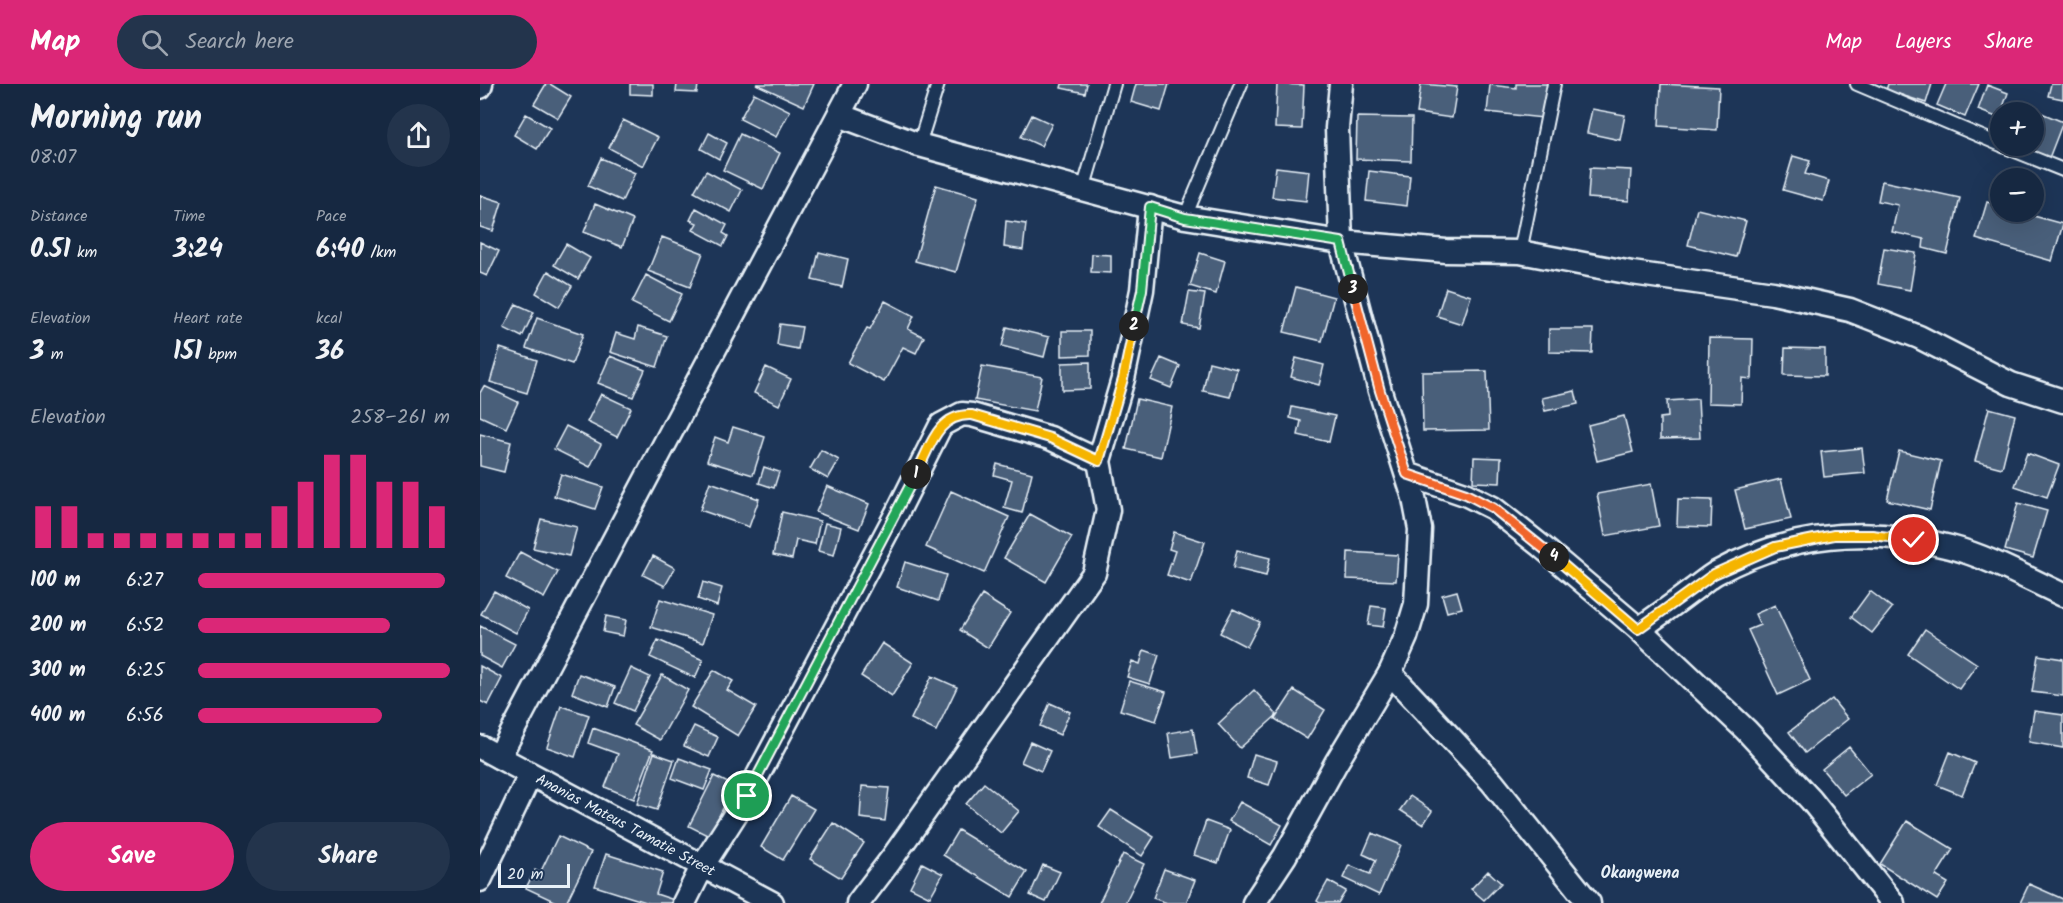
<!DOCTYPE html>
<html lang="en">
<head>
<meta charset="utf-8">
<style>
	body { margin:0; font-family:Kalam,sans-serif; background:#23344c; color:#f1f3f6; height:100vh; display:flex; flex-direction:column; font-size:22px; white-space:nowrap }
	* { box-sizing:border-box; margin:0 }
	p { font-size:20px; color:#9ea6b1 }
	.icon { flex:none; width:33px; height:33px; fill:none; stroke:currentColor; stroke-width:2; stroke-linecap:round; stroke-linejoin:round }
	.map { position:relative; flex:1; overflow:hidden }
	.side { display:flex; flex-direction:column; background:#162841; width:480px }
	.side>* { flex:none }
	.fabs { position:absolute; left:1510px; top:18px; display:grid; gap:12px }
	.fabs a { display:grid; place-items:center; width:54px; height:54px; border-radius:50%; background:#162841; box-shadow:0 6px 24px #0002,0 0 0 2px #35445a; font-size:30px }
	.scale { position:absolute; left:18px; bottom:15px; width:72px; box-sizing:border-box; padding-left:6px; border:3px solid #e8f1f8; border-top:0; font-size:16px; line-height:21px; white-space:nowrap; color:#e8f1f8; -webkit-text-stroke:4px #1d3557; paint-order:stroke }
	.pin { position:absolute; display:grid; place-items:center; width:51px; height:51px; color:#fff; margin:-26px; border:3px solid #fff; border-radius:50%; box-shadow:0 2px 6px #0007 }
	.km { position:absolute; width:30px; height:30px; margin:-15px; border-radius:50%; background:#222; color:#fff; font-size:16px; line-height:30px; text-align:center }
	.round { display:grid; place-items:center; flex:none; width:63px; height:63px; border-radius:32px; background:#23344c }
	.headline { display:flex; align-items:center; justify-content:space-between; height:102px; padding:0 30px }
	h1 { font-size:33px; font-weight:800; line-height:45px }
	.metrics { display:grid; grid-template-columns:repeat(3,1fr); gap:9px; height:102px; padding:6px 30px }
	.metrics div { display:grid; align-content:center }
	.metrics b { font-size:26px; font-weight:800 }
	.metrics small { font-size:16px; font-weight:400 }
	.metrics p { font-size:16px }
	.chart { height:168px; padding:12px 30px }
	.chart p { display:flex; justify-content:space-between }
	.chart svg { width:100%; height:108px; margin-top:6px; stroke:#db2777; stroke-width:6 }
	.button { display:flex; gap:12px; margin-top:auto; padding:12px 30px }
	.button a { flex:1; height:69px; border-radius:36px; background:#db2777; color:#fff; font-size:24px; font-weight:800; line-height:69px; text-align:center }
	.button a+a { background:#23344c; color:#f1f3f6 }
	ul { padding:0 30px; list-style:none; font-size:20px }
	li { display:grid; grid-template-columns:96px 72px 1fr; align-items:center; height:45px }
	li i { height:15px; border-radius:8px; background:#db2777 }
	header { display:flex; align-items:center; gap:36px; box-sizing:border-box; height:84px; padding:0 30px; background:#db2777; color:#fff }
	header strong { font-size:28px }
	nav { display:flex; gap:33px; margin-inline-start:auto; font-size:21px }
	.search { width:420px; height:54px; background:#23344c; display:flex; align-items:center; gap:15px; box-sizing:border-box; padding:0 21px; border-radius:33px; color:#9ea6b1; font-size:22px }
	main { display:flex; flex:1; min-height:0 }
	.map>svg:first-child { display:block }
	.building { fill:#495e7a; stroke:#e8f1f8; stroke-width:1.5 }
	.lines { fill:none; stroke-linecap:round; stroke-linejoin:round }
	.lane-casing { stroke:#e8f1f8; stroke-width:16 }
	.street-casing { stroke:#e8f1f8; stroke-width:27 }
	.lane { stroke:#1d3557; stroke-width:12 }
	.street { stroke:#1d3557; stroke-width:22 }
	.split-1-casing { stroke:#fff; stroke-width:12 }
	.split-2-casing { stroke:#fff; stroke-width:12 }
	.split-3-casing { stroke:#fff; stroke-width:12 }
	.split-4-casing { stroke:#fff; stroke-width:12 }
	.split-5-casing { stroke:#fff; stroke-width:12 }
	.split-1 { stroke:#22a559; stroke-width:8 }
	.split-2 { stroke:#f5b400; stroke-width:8 }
	.split-3 { stroke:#22a559; stroke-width:8 }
	.split-4 { stroke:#f0652b; stroke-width:8 }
	.split-5 { stroke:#f5b400; stroke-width:8 }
	.labels { text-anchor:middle; stroke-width:4.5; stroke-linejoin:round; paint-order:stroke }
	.street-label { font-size:15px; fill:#e8f1f8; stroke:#1d3557 }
	.neighbourhood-label { font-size:16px; font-weight:bold; fill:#e8f1f8; stroke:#1d3557 }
</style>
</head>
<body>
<header>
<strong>Map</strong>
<div class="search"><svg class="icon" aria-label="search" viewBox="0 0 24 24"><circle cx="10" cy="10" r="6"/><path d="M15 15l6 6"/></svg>Search here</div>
<nav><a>Map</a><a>Layers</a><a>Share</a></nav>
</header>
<main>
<section class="side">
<div class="headline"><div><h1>Morning run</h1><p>08:07</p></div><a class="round"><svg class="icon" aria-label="share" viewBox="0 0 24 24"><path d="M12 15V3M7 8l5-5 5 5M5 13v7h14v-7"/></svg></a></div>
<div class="metrics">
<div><p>Distance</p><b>0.51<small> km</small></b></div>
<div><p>Time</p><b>3:24</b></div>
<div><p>Pace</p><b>6:40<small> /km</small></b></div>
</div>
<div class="metrics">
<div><p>Elevation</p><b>3<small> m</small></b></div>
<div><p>Heart rate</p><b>151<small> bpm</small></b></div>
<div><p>kcal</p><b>36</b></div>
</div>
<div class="chart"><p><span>Elevation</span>258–261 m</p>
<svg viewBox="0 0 160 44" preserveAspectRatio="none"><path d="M5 44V27M15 44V27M25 44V38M35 44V38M45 44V38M55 44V38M65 44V38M75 44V38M85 44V38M95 44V27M105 44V17M115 44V6M125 44V6M135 44V17M145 44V17M155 44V27"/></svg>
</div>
<ul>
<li><b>100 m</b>6:27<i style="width:98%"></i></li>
<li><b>200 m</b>6:52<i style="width:76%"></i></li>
<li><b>300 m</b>6:25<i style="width:100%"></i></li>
<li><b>400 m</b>6:56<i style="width:73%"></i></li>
</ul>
<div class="button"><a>Save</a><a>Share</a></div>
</section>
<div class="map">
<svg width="1583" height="819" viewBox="0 0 1583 819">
	<rect width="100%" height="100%" fill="#1d3557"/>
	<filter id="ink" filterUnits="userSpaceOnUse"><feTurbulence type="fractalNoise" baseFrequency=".0167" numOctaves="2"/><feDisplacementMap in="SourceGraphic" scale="12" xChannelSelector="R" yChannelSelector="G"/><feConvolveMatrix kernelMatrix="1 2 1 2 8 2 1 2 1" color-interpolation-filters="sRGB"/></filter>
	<g filter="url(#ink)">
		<path class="building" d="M66 0H70L91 13 78 34 54 20Z
			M150 0H173V11L150 10Z
			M197 0H218L217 9 196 8Z
			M276 0H334L324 22Z
			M582 0H607L605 9 581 4Z
			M656 0H689L681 27 651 18Z
			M797 0 824 1 822 45 795 44Z
			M941 0 977 3 972 34 937 29Z
			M1036 0H1067L1063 34 1007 28 1010 1 1036 4Z
			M1181 0 1239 3 1237 46 1179 42Z
			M1408 0H1452L1446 19 1406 6Z
			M1466 0H1499L1485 33 1457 21Z
			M1571 0H1583V15L1568 12Z
			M1507 1 1528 9 1519 34 1498 26Z
			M274 9 310 27 296 53 260 35Z
			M1112 25 1145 31 1140 56 1107 49Z
			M1552 25 1583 38 1569 74 1538 62H1554V28H1551Z
			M46 30 70 44 57 65 34 51Z
			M552 31 572 40 561 62 541 53Z
			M877 33 932 34 931 77 876 75Z
			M143 36 178 53 163 82 129 64Z
			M229 49 247 59 239 75 221 65Z
			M260 50 300 69 283 105 243 86Z
			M1313 72 1330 77 1325 90 1349 97 1343 117 1303 106Z
			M121 74 155 89 142 117 108 102Z
			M796 83 829 87 826 117 792 113Z
			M1110 84 1151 86 1149 117 1108 114Z
			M226 87 262 106 251 128 214 108Z
			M889 87 930 92 927 122 886 117Z
			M1402 97 1480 114 1467 170 1443 164 1444 155 1412 148 1418 121 1398 117Z
			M456 101 498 113 476 188 435 177Z
			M0 111 22 118 13 147 0 143Z
			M1507 118 1521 122V128H1539L1583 140 1572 177 1496 155Z
			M115 120 153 136 142 163 104 148Z
			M216 124 247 141 243 149 248 152 243 162 213 146 217 139 210 136Z
			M1217 125 1266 137 1256 173 1208 161Z
			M526 137 546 140 543 166 524 163Z
			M182 153 223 169 210 203 168 187Z
			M0 158 19 167 7 192 0 189Z
			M86 160 110 174 98 195 74 181Z
			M1404 164 1436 169 1430 206 1398 200Z
			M339 168 368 175 362 203 332 196Z
			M720 169 745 177 736 210 710 202Z
			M612 170 631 171V189L611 188Z
			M68 187 92 202 79 223 56 209Z
			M166 191 202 210 189 237 152 219Z
			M816 203 854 213 842 257 804 248Z
			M966 204 991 212 982 240 957 232Z
			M709 208 725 210 719 244 703 241Z
			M405 217 434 232 428 245 444 253 436 269 423 263 404 298 368 279 387 244 390 245Z
			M36 220 54 228 42 253 24 244Z
			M57 234 103 250 92 280 46 264Z
			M300 240 322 243 318 265 297 261Z
			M158 243 187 252 177 283 130 268 136 249 155 255Z
			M527 243 569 253 564 273 522 262Z
			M1069 245H1113L1112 269 1069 268Z
			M582 247H610V271L582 272Z
			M1229 254 1273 255 1272 295 1262 294 1261 320 1228 319Z
			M20 264 57 276 47 309 10 298Z
			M1305 264 1345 265V292L1304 291Z
			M130 272 165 286 153 313 118 299Z
			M681 274 700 282 691 304 671 296Z
			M816 274 844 281 839 301 811 293Z
			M610 278V305L582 306V279Z
			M729 278 757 285 750 313 723 307Z
			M502 282 562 293 555 327 495 316Z
			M286 283 311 295 299 321 274 309Z
			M1007 287 1009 346 943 347 942 288Z
			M4 302 38 318 26 344 0 332V309Z
			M1095 307 1098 320 1065 327 1062 314Z
			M121 310 151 324 137 353 107 338Z
			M657 315 692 323 681 373 646 365Z
			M1218 315 1220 354 1180 355V334L1188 333 1187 317Z
			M812 323 855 332 849 358 818 351 821 337 810 334Z
			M1509 324 1535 331 1522 384 1495 377Z
			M1144 332 1153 368 1117 377 1108 341Z
			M86 342 121 360 110 383 74 365Z
			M253 343 285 353 273 391 227 377 235 353 248 358Z
			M0 350 31 358 24 388 0 382Z
			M1382 364 1385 389 1344 393 1341 368Z
			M341 366 359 376 348 395 330 385Z
			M1419 367 1461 377 1450 426 1407 416Z
			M1547 369 1579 381 1567 413 1535 402Z
			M994 373 1021 374 1020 399 993 398Z
			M517 380 552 389 542 429 524 424 532 396 514 391Z
			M284 383 299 388 294 404 279 399Z
			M81 390 123 403 115 425 74 412Z
			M1301 395 1311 435 1265 445 1255 406Z
			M230 398 279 415 269 443 220 426Z
			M1171 400 1179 442 1125 452 1117 410Z
			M347 402 389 420 379 445 336 428Z
			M471 407 529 433 504 489 446 463Z
			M1198 415 1232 416 1231 443 1197 442Z
			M1538 419 1567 427 1553 474 1525 466Z
			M302 428 340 437 335 460 316 456 312 475 293 471Z
			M550 430 592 453 566 498 524 474Z
			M61 435 97 443 89 472 53 464Z
			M345 439 361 443 354 471 338 467Z
			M694 448 725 458 711 499 687 491 695 467 689 465Z
			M757 466 790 474 786 492 753 484Z
			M40 468 78 488 64 514 26 494Z
			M868 468 918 471 916 497 867 495Z
			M173 472 195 484 185 502 163 491Z
			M425 478 466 491 458 517 417 503Z
			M223 498 242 504 237 522 218 515Z
			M14 507 48 526 36 549 1 530Z
			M977 507 982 524 967 528 962 511Z
			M1390 507 1412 524 1392 549 1371 533Z
			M502 511 530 529 508 564 480 546Z
			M180 515 232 531 223 559 171 543Z
			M1295 521 1330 596 1298 611 1268 546 1280 541 1275 530Z
			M891 522 906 524 903 543 888 541Z
			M753 525 780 538 767 563 740 549Z
			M126 532 146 536 143 552 123 548Z
			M0 542 35 560 22 584 0 572Z
			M1445 545 1497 580 1479 605 1428 570Z
			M178 556 223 576 215 594 170 573Z
			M402 559 433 579 412 612 381 592Z
			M664 566 679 571 670 600 647 593 652 577 660 580Z
			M1558 571 1583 575V612L1552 608Z
			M0 582 22 594 8 621 0 617Z
			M151 584 170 593 153 627 135 619Z
			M234 586 253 597 247 606 276 623 258 652 211 623Z
			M99 590 135 603 128 623 92 609Z
			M182 591 208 606 180 656 153 641Z
			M452 592 477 603 456 647 431 635Z
			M649 597 686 608 676 637 640 626Z
			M774 606 797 631 760 664 738 640Z
			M814 606 845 626 827 655 795 635Z
			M1352 615 1368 635 1325 669 1309 648Z
			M570 619 590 628 580 651 560 642Z
			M81 622 109 631 95 673 67 663Z
			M1554 627 1583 631V664L1549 658Z
			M214 642 238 653 229 673 204 662Z
			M113 644 173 666 154 715 125 703 138 670 108 659Z
			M713 645 717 670 692 674 688 649Z
			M550 658 570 667 561 687 541 678Z
			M1369 663 1391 690 1364 711 1342 685Z
			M1470 668 1495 679 1482 711 1457 701Z
			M174 669 194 676 177 726 157 720Z
			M774 670 797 677 789 701 767 694Z
			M199 674 232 686 224 706 192 694Z
			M234 692 254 702 229 752 209 742Z
			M504 699 539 727 521 749 486 720Z
			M382 702 409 704 405 737 380 734Z
			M311 712 334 725 303 776 281 763Z
			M930 712 952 727 943 741 920 726Z
			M760 718 802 741 791 761 749 737Z
			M631 726 674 753 662 772 619 743Z
			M726 737 750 746 738 779 714 771Z
			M1427 737 1473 765 1456 792 1468 799 1457 816 1400 780Z
			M353 739 384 759 361 794 330 775Z
			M478 746 547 788 532 813 463 771Z
			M892 749 921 761 899 811 863 794 869 781 890 790 896 776 883 770Z
			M78 752 111 768 86 819H78L46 804 55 786 60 789Z
			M126 770 183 788 176 810 194 816 193 819H169L115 802Z
			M643 770 664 780 645 819H619Z
			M442 779 463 790 450 813 430 803Z
			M563 781 580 788 566 818 550 811Z
			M684 785 715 796 706 819H687L673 814Z
			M1008 787 1021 799 1004 816 991 805Z
			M848 797 866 807 858 819H840L837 817Z
			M1549 800 1583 815V819H1540Z"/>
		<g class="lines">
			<g class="lane-casing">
				<path id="lane" d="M1377 0 1521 61
					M439 61 458 0
					M1523 62 1583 86
					M603 106 634 0
					M705 133 761 0
					M1040 168 1074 0"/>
			</g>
			<g class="street-casing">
				<g id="street">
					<path d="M0 3 1 0"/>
					<path d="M359 31 439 61 705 133 861 158 966 167 1040 168 1152 189 1293 209 1370 226 1439 253 1531 300 1583 317"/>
					<path d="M927 390 985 410 1013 424 1061 462 1159 545 1266 646 1331 716 1413 819"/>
					<path d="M1159 545C1176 533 1193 521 1210 508 1219 502 1227 494 1236 489 1311 448 1388 442 1470 463 1509 473 1546 494 1583 511"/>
					<path d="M910 589 1012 698 1109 819"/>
					<path id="s1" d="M0 663 292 819"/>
					<path d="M19 673 375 0"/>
					<path d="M0 796 50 691"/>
					<path d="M204 819 223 781 267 712 419 425 461 341 482 330 492 331 570 354 619 377"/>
					<path d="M378 819 410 777 614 489 628 426 619 377 643 295 662 206 670 123"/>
					<path d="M774 819 805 772 856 679 910 589 926 553 936 520 940 445 934 414 900 307 861 158 857 44 861 0"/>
				</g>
			</g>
			<use href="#lane" class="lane"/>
			<use href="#street" class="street"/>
		</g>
	</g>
	<g class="lines" filter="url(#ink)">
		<g class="split-1-casing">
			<path id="split-1" d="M267 712 436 390"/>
		</g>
		<g class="split-2-casing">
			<path id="split-2" d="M436 390C450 364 457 329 492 331L570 354 619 377 643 295 654 242"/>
		</g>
		<g class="split-3-casing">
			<path id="split-3" d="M654 242 662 206 670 123 705 134 861 158 873 205"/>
		</g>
		<g class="split-4-casing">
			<path id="split-4" d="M873 205 900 307 927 390 986 410 1013 424 1074 473"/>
		</g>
		<g class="split-5-casing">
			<path id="split-5" d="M1074 473 1158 545 1234 490 1295 463 1354 451H1392L1434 456"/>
		</g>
		<use href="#split-1" class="split-1"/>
		<use href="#split-2" class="split-2"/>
		<use href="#split-3" class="split-3"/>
		<use href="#split-4" class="split-4"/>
		<use href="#split-5" class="split-5"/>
	</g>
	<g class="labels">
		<g class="street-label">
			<text dy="5" stroke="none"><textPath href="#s1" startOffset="165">Ananias Mateus Tamatie Street</textPath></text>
		</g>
		<g class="neighbourhood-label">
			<text x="1160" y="794">Okangwena</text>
		</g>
	</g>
</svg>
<div class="fabs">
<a>+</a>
<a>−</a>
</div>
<div class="scale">20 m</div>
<div class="pin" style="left:267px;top:712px;background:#1e9e55"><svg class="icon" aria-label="arrive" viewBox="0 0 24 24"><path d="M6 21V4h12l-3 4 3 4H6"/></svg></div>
<div class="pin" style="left:1434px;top:456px;background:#d93025"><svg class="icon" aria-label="check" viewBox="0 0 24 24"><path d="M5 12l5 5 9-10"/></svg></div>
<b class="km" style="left:436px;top:390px">1</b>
<b class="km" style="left:654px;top:242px">2</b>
<b class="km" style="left:873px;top:205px">3</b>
<b class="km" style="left:1074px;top:473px">4</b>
</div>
</main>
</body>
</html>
